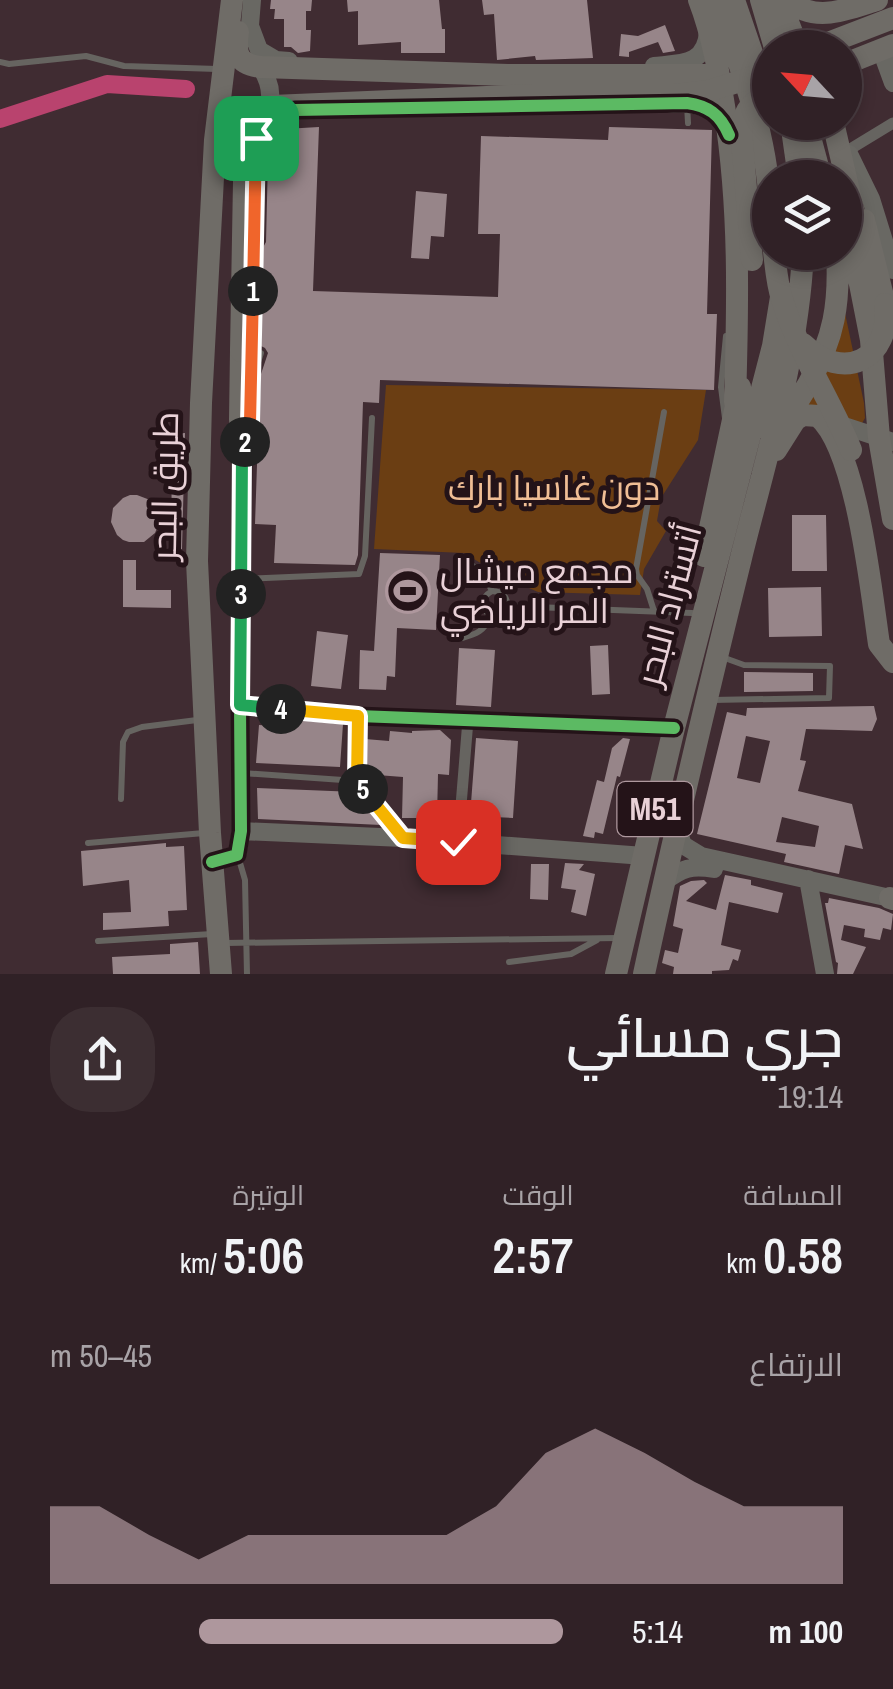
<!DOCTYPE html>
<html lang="ar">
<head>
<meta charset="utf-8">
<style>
	body { margin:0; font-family:"Archivo Narrow",Cairo,sans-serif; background:#3c2e32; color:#f1f3f6; direction:rtl; height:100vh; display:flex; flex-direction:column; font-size:38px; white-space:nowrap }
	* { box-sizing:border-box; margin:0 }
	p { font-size:32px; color:#a8a3a7 }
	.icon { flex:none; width:55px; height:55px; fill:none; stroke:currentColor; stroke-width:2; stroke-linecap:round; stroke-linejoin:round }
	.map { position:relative; height:974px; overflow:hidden; direction:ltr }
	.details { display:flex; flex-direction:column; background:#302126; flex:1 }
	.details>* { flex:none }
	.needle { width:65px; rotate:296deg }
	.controls { position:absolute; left:752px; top:30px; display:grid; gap:20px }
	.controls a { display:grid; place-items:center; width:110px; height:110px; border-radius:50%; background:#302126; box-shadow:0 5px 15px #0003,0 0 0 2px #4b3e43; font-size:50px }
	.pin { position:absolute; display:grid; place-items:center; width:85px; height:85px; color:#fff; margin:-42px; border-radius:20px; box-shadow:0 5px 15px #0006 }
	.km { position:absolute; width:50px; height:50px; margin:-25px; border-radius:50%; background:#222; color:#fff; font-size:28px; line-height:50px; text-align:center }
	.round { display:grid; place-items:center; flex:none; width:105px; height:105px; border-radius:40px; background:#3c2e32 }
	.headline { display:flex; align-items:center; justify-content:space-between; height:170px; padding:0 50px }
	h1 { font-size:55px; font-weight:600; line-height:75px }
	.metrics { display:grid; grid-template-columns:repeat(3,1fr); gap:15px; height:170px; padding:10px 50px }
	.metrics div { display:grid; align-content:center }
	.metrics b { font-size:50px; font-weight:600 }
	.metrics small { font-size:28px; font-weight:400 }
	.metrics p { font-size:28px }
	.chart { height:280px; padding:20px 50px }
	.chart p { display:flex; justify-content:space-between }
	.chart svg { width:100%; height:180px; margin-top:10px; fill:#ae979d; opacity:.7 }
	ul { padding:0 50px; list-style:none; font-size:32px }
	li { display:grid; grid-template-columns:160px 120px 1fr; align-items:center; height:75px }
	li i { height:25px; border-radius:12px; background:#ae979d }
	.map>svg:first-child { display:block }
	.green { fill:#6b3e13 }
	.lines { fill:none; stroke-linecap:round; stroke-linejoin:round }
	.river { stroke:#b9436e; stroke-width:18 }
	.building { fill:#978589; fill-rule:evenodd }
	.lane { stroke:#666460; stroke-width:6 }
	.street { stroke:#666460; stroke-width:11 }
	.secondary { stroke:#696863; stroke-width:18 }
	.highway { stroke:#6f6c67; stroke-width:22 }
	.highway-bridge { stroke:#6f6c67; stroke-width:22 }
	.cycleway-casing { stroke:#241318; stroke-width:19 }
	.cycleway { stroke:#5cba63; stroke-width:12 }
	.split-1-casing { stroke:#fff; stroke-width:20 }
	.split-2-casing { stroke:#fff; stroke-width:20 }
	.split-3-casing { stroke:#fff; stroke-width:20 }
	.split-4-casing { stroke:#fff; stroke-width:20 }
	.split-5-casing { stroke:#fff; stroke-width:20 }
	.split-6-casing { stroke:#fff; stroke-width:20 }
	.split-1 { stroke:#f0652b; stroke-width:12 }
	.split-2 { stroke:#f0652b; stroke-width:12 }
	.split-3 { stroke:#22a559; stroke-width:12 }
	.split-4 { stroke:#22a559; stroke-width:12 }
	.split-5 { stroke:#f5b400; stroke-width:12 }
	.split-6 { stroke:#f5b400; stroke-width:12 }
	.labels { text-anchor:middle; stroke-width:10; stroke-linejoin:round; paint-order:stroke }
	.shield { fill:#241318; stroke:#ae989e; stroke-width:2.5 }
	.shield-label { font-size:32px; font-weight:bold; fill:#e9d1d7 }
	.street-label { font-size:35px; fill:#e9d1d7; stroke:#241318 }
	.park-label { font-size:35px; fill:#f0be95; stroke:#241318 }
	.poi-label { font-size:35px; fill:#e9d1d7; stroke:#241318; text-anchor:start }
</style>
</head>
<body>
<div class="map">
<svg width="893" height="974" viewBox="0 0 893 974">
	<rect width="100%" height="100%" fill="#402c32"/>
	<path class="green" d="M842 299 864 403 865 418 861 425 805 410Z
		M386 385 706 390 698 440 661 498 657 521 666 531 644 569 640 595 538 592 502 576 464 553 374 549Z"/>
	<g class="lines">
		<path class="river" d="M0 119 107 84 186 89"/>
	</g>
	<path class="building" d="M271 0H312L311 11H306V30H311L310 51 298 53 291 47H284V19H274L275 9H270Z
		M347 0H439L442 29H445V53H401V42L358 45V11L348 12Z
		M482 0H587L593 58 536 60 535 56 497 60 494 14 484 15Z
		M665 25 675 51 663 53 658 42 629 52V57L619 56 621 34 638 36Z
		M319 127 313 291 498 297 500 234H478L481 136 608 140 609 127 712 130 707 314H717L714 390 380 380 379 403 363 402 358 555 355 565 274 563 276 525 255 524 260 377 268 353 265 348 261 346 263 286 258 285 260 253 266 242 268 158 265 149V135L267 130Z
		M416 191 447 194 444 237 431 236 429 259 411 258Z
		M185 433 182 549H172L171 434Z
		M130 495H137L150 500 161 519 155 533 144 542H129L123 540 117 535 111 522 113 508 123 498Z
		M792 515H826L827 571H792Z
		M380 553 440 555 436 630 397 628 395 677 387 676 386 690 359 689 360 650 374 651Z
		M123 560H136V590H171V608L123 607Z
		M821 587 822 636 769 637 768 588Z
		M317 631 348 635 341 689 311 686Z
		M608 645 610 694 592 695 590 646Z
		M459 648 495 650 491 707 456 705Z
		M744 672 813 673V691L744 692Z
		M874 706 877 719 872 731 806 729 800 760 806 761 798 791 852 804 863 849 845 845 839 874 784 862 786 854 697 834 727 712 746 716 747 708ZM746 736 770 741 760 783 737 778ZM782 817 819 826 815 847 776 842Z
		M274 718 343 724 340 767 256 763 259 725 274 726Z
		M440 730 451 740 449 775 438 774 437 818H402L403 777 364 774 365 739 389 741 390 731 412 733V731Z
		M476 738 518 741 513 818 470 816Z
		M623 738 630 739 620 777 617 776 603 834 595 832 594 838 583 836 597 780 604 782 612 748Z
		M257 788 356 792 381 825 258 819Z
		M166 843V847L184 846 187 910 168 911 169 926 103 930V913L131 912 129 880 83 886 81 851Z
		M565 863 584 864 579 870 595 874 586 916 571 912 576 890 561 888Z
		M531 864H549L548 900 530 899Z
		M725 875 751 880V885L783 893 778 913 729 902 721 945 741 950 738 961 733 959 729 970 712 971V974H673L674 967 662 963 665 950 678 953 683 929 673 926 680 886 691 881 704 880 707 883 686 901 716 910Z
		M829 898 879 908 893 914 891 930 883 928 880 940 864 937 865 929 844 925 841 940 866 947 853 974H837L838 963 836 962 825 903H828Z
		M198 942 200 974H113L112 957 170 954V944Z"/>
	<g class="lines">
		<path class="lane" d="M0 62 9 64 86 56 124 66 217 69
			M687 104 688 123
			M251 383 261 353
			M725 418 721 387 726 336
			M472 565 486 579 492 591C503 592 506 595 508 606L500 616H491C480 608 480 598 492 591
			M242 579 359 574 365 556 372 418
			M508 606 692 613
			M654 611 647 589 637 575 636 569 664 412
			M462 638C477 634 484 631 491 616
			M712 700 829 698 830 666 744 665 722 657
			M358 716 357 781 399 833
			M242 773 357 781
			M121 799 123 742 128 732 142 727 197 720
			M88 843 204 833
			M238 856 245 880 247 974
			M98 941 212 934
			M225 943 618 938
			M509 962 571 954 597 940"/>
		<path class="street" d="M847 151 893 123
			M240 705 358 716 674 728
			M458 842 468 720"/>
		<path class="secondary" d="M250 26 259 50 276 60 289 61
			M249 38 252 0
			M881 50 893 83
			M257 62C270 79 275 97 265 116
			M654 66C682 63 706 65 708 31
			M672 104C695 103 715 106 726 128
			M849 154 871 199 893 270
			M254 242 256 158
			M832 422 893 442
			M677 827 683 845 701 856 890 898
			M241 831 403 838 644 856
			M212 862 237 855 241 831 240 705 243 454 245 442
			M808 879 825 974
			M664 882C682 868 692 865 714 869"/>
		<path class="highway" d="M699 0C713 36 719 74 725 112 740 210 738 303 735 402
			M716 0C741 67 767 134 770 207
			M734 0 765 91
			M761 0 775 48
			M775 0 788 22 798 48
			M789 0C814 24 848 9 877 0
			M238 32C235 54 237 64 261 67L508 75H716
			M845 64 893 45
			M791 122 799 178
			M806 122 821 178
			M833 122 860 239
			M864 220 885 304
			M845 224 860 284 871 340 879 438 893 519
			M241 351 240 419 243 454
			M785 425C791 410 801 397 809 383 834 338 840 304 837 252
			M776 450 795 420 803 415 818 416C857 449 871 591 879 644L893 662
			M704 556 740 387
			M890 898 893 899
			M221 974 210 833 197 561 201 403 215 140 232 0
			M616 974 674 728 773 346 782 291
			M644 974C674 835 707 696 741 558 766 457 798 358 803 252"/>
		<path class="highway-bridge" d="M815 48 893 18
			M774 252C776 268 777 284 782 299 798 352 830 399 851 450
			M752 260 741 129C744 111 752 99 770 96
			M803 344C843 383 892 360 885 304
			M241 351 244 181 248 138 256 117 264 109 272 106 532 95H674L708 91 770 72"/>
		<g class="cycleway-casing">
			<path id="cycleway" d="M240 705 358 716 674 728
				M212 862 237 855 241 831 240 705 243 454 250 422 256 139 265 117 295 110 687 103C708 106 720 114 729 135"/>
		</g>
		<use href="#cycleway" class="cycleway"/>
	</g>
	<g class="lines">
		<g class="split-1-casing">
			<path id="split-1" d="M253 291 256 138"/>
		</g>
		<g class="split-2-casing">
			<path id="split-2" d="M245 442 250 422 253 291"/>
		</g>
		<g class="split-3-casing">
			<path id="split-3" d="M241 594 242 454 245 442"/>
		</g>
		<g class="split-4-casing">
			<path id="split-4" d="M241 594 240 705 281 709"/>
		</g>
		<g class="split-5-casing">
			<path id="split-5" d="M281 709 358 716 357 781 363 789"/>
		</g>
		<g class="split-6-casing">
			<path id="split-6" d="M363 789 403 838 458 842"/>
		</g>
		<use href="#split-1" class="split-1"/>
		<use href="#split-2" class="split-2"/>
		<use href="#split-3" class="split-3"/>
		<use href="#split-4" class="split-4"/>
		<use href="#split-5" class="split-5"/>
		<use href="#split-6" class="split-6"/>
	</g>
	<defs>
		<g id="stadium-ring" transform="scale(2.25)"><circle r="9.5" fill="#241318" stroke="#ae979d" stroke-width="1.5"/><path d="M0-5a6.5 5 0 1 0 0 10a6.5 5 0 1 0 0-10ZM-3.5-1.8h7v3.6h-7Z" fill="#ae979d"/></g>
	</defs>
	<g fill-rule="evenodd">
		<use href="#stadium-ring" x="408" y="591"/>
	</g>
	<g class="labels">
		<rect class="shield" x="617.5" y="782" width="75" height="54" rx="8"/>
		<g class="shield-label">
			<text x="655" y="820">M51</text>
		</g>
		<g class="street-label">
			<text transform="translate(165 486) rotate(-89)" y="12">طريق البحر</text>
			<text transform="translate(669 605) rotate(-75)" y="12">أتستراد البحر</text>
		</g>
		<g class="park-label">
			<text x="554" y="500">دون غاسيا بارك</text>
		</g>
		<g class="poi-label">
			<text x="440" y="583">مجمع ميشال<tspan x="440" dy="40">المر الرياضي</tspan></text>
		</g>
	</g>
</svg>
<div class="controls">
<a><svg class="needle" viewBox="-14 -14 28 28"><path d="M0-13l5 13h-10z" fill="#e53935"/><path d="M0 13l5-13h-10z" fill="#a8a3a7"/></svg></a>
<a><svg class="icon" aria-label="layers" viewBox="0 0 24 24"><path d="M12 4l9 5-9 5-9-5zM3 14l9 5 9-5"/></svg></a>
</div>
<div class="pin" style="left:256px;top:138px;background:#1e9e55"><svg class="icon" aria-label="arrive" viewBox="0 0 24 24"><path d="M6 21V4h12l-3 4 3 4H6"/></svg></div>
<div class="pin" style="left:458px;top:842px;background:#d93025"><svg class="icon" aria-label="check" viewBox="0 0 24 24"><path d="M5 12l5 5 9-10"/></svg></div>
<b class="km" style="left:253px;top:291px">1</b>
<b class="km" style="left:245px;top:442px">2</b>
<b class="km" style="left:241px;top:594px">3</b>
<b class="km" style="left:281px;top:709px">4</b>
<b class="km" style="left:363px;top:789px">5</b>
</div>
<section class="details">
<div class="headline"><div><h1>جري مسائي</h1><p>19:14</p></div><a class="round"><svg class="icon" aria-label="share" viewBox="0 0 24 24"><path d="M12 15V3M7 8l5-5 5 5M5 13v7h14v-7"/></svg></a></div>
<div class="metrics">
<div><p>المسافة</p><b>0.58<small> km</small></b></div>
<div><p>الوقت</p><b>2:57</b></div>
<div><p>الوتيرة</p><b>5:06<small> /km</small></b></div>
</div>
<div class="chart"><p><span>الارتفاع</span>45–50 m</p>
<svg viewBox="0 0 160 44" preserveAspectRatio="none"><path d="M0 44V25L10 25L20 32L30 38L40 32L50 32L60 32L70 32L80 32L90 25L100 12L110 6L120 12L130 19L140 25L150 25L160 25V44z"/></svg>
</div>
<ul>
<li><b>100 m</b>5:14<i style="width:71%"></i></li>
</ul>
</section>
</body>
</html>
